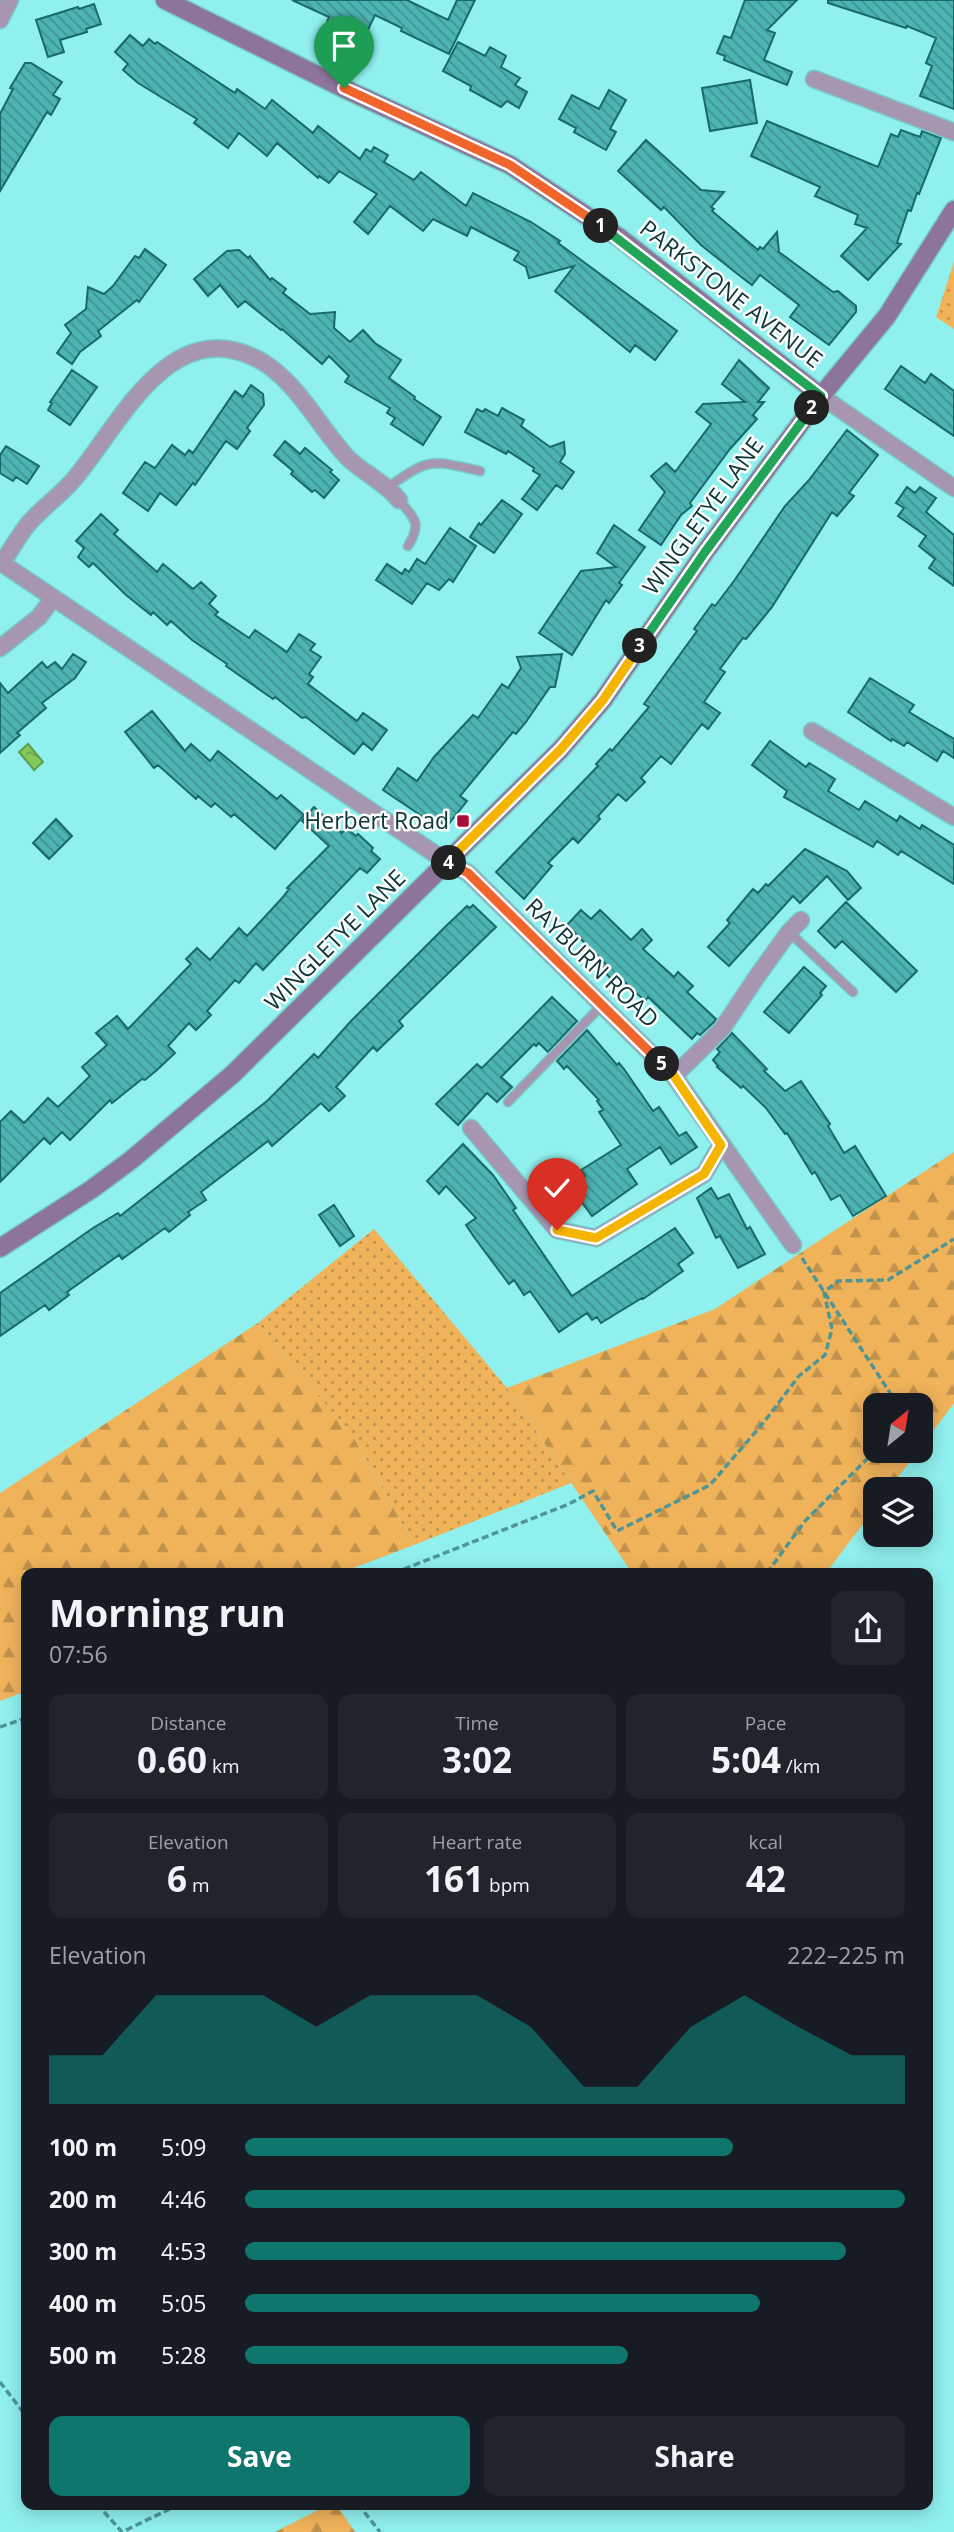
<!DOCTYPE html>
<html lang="en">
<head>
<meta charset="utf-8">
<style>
	body { margin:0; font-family:"Open Sans",sans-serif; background:#20242c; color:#f1f3f6; height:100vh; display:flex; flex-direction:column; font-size:26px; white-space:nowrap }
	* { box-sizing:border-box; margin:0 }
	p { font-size:23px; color:#9ea1a6 }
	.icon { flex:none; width:38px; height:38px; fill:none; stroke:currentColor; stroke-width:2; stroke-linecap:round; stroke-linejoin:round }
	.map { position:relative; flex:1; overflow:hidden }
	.sheet { position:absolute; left:21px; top:1568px; width:912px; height:942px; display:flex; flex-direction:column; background:#171b24; border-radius:14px; box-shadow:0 4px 18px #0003 }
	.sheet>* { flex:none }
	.needle { width:46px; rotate:30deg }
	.fabs { position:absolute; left:863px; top:1393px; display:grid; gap:14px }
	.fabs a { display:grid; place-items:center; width:70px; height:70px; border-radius:14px; background:#171b24; box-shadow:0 4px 18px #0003; font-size:35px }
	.pin { position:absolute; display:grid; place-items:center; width:60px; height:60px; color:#fff; margin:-72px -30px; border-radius:50% 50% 50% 0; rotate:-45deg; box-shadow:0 0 7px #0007 }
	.pin .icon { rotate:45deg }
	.km { position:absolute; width:35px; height:35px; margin:-18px; border-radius:50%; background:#222; color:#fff; font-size:19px; line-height:35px; text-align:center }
	.round { display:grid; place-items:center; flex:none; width:74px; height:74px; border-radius:14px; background:#20242c }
	.headline { display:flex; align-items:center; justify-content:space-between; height:119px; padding:0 28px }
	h1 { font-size:38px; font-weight:700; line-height:52px }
	.metrics { display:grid; grid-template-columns:repeat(3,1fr); gap:10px; height:119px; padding:7px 28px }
	.metrics div { display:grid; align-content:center; border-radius:14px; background:#20242c; text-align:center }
	.metrics b { font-size:35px; font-weight:700 }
	.metrics small { font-size:19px; font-weight:400 }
	.metrics p { font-size:19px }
	.chart { height:196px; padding:14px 28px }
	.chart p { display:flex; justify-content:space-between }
	.chart svg { width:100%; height:126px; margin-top:7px; fill:#0f766e; opacity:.7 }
	.primary-button { display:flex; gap:14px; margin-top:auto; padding:14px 28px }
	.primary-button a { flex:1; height:80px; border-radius:14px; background:#0f766e; color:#fff; font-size:28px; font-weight:700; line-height:80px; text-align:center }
	.primary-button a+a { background:#20242c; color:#f1f3f6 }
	ul { padding:0 28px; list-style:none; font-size:23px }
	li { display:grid; grid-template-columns:112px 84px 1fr; align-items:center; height:52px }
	li i { height:18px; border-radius:9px; background:#0f766e }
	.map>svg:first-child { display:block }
	.grass { fill:url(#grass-dots) }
	.forest { fill:url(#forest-firs) }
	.water { fill:url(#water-ripples); stroke:#619d50; stroke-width:2 }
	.building { fill:url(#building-back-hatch); stroke:#1a6969; stroke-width:2 }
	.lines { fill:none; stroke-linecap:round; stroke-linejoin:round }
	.lane-casing { stroke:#76cbc9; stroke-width:11 }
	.street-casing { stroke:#76cbc9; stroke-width:19 }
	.secondary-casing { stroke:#76cbc9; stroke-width:21 }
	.path { stroke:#4f9594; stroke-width:3.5; stroke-dasharray:7 3.5; stroke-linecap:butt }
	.lane { stroke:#a796b0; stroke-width:8 }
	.street { stroke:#a796b0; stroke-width:16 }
	.secondary { stroke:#8d7499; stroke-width:18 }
	.split-1-casing { stroke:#fff; stroke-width:14 }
	.split-2-casing { stroke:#fff; stroke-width:14 }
	.split-3-casing { stroke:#fff; stroke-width:14 }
	.split-4-casing { stroke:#fff; stroke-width:14 }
	.split-5-casing { stroke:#fff; stroke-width:14 }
	.split-6-casing { stroke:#fff; stroke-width:14 }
	.split-1 { stroke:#f0652b; stroke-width:9 }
	.split-2 { stroke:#22a559; stroke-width:9 }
	.split-3 { stroke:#22a559; stroke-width:9 }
	.split-4 { stroke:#f5b400; stroke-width:9 }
	.split-5 { stroke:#f0652b; stroke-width:9 }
	.split-6 { stroke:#f5b400; stroke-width:9 }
	.poi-dot { fill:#a70d39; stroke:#fdfdfd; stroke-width:2.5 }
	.labels { text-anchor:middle; stroke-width:5; stroke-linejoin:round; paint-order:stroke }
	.street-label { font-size:23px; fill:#0c3736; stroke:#fdfdfd }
	.poi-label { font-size:23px; fill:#0c3736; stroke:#fdfdfd; text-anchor:end }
</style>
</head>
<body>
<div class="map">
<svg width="954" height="2532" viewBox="0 0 954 2532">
	<defs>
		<pattern id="grass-dots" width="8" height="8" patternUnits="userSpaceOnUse" patternTransform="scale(1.75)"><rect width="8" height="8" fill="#f0b35a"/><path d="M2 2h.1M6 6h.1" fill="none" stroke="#c1924b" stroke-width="1.8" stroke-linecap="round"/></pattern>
		<pattern id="forest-firs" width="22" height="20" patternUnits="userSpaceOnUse" patternTransform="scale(1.75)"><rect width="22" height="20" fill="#f0b35a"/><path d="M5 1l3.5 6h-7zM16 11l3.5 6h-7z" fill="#c1924b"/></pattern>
		<pattern id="water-ripples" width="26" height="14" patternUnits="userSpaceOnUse" patternTransform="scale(1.75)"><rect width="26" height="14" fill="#86c95b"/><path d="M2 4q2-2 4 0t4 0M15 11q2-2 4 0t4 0" fill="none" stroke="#6ca44c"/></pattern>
		<pattern id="building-back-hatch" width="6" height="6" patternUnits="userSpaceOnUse" patternTransform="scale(1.75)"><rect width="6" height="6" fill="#4cb4b3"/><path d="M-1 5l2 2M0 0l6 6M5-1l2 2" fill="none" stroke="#3e9392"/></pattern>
	</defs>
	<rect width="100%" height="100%" fill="#90f0ee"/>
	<path class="grass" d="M954 262V329L936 317Z
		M374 1229 507 1388 571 1483 414 1545 355 1440 258 1323Z"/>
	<path class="forest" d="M954 1152V1403L921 1447 920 1405H875V1451H918L889 1489H875V1508L826 1573H632L507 1388 715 1309Z
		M258 1323 355 1440 414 1545 340 1573H26V1691L0 1701V1493Z
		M330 2504H336L355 2532H275Z"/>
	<path class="water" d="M28 744 43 762 34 770 19 752Z"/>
	<path class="building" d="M292 0H407L448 20 457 0H475L449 54 401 31 402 28 375 15 366 34 358 31 352 33 342 28 341 30 327 22 329 17Z
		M745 0H797L767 30 775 33 764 60 792 72 787 85 724 60 725 56 717 53 724 36 731 38Z
		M828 0H954V109L920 96 932 66 926 63 936 38 907 26 906 28 828 3Z
		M94 4 101 24 86 29 87 32 60 40 64 52 48 57 36 20 78 7 79 9Z
		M130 35 143 46 149 39 155 44 157 42 235 93 237 89 265 109 272 100 313 133 318 126 360 159 366 149 371 152 374 147 388 155 384 162 414 180 421 172 466 206 473 193 531 222 560 241 558 243 677 331 655 360 635 345 630 352 555 291 574 266 529 278 526 267 514 260 519 252 471 227 467 236 433 219 423 231 390 206 368 234 354 222 377 194 339 171 329 183 319 176 318 178 277 143 267 156 239 133 228 148 194 123 197 119 138 83 123 70 128 64 115 52Z
		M458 42 485 56 490 47 506 56 501 67 520 78 515 85 527 92 519 108 507 101 501 107 470 90 471 86 443 71Z
		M25 63H31L62 82 53 95 60 99 51 115 47 112 0 191V114L13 89 10 88Z
		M750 80 757 123 710 131 702 88Z
		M609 90 626 100 610 129 616 132 606 150 574 132 576 128 559 119 572 95 599 109Z
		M767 121 878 167 891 134 898 137 901 130 920 137 922 131 941 138 919 194 917 193 911 211 908 210 897 243 901 244 868 280 841 256 867 228 855 224 858 215 815 196 820 187 751 156Z
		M646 140 701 190 724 192 711 207 714 209 712 211 758 250 760 247 763 249 777 232 779 252 833 292 838 291 856 306V312L829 345 790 317 799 305 760 275 752 285 740 276 701 245 664 207 661 210 618 171Z
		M145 249 166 265 139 302 137 300 98 331 101 336 80 352 72 364 57 353 71 333 65 325 86 309 88 287 104 294 113 286 135 256 139 258Z
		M239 250 248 258 250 256 270 280 272 278 286 289 283 293 310 314 335 312 334 328 350 342 363 330 375 343 401 360 389 378 415 397 414 399 441 417 423 445 391 424 395 418 387 413 390 408 345 382 349 376 329 356 322 364 282 329 281 330 245 301 238 307 220 285 208 296 194 279 227 251Z
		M739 360 769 388 758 402H764L753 415 757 419 730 449 690 503 692 506 681 515 661 545 639 530 665 492 651 476 666 463 675 472 711 424 696 412 703 404 745 402 722 384Z
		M901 366 925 383 931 374 954 391V436L885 389Z
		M72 370 97 387 70 425 48 410 52 403 50 402Z
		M251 385 263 394 264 405 247 428 250 431 237 449 226 441 195 485 193 483 176 505 160 493 148 511 123 493 145 462 155 468 172 445 185 455 189 450 193 453 235 391 243 397Z
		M502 408 524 420 521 426 550 447 564 442 565 454 560 462 574 472 562 489 556 485 537 510 522 499 540 475 533 471 534 468 508 451 506 454 465 432 477 409 483 412 485 409 498 416Z
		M847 430 878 455 849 493 854 496 837 516 832 512 772 607 746 639 743 638 720 669 725 672 704 702 720 713 708 729 702 724 671 764 661 756 641 778 645 782 626 801 618 794 598 816 600 819 578 843 573 838 548 863 552 866 524 899 496 872 598 766 596 764 610 749 612 751 649 707 644 704 697 631 694 629 712 604 715 606 734 581 785 506 809 480Z
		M285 441 300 454 305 448 332 470 330 472 339 480 324 498 315 490 312 492 291 474 293 471 274 455Z
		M6 446 39 466 27 484 16 477 13 481 0 473V455Z
		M907 487 915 493 920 487 936 498 926 512 954 535V586L929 568 935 559 919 546 926 536 898 516 904 508 896 503Z
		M502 500 522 514 494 553 470 537 479 523 481 525Z
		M101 514 118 530 114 534 157 572 163 564 193 589 201 582 216 596 209 604 218 612 215 615 249 638 255 630 287 652 299 634 315 644 310 650 321 657 309 674 313 677 308 684 357 721 363 713 387 730 372 750 363 743 354 754 306 717 302 718 275 697 273 699 226 666 227 664 192 640 171 621 167 625 153 612 151 615 126 595 93 563 89 567 78 557 84 548 76 541Z
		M614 525 645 547 624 576 619 583 622 585 609 603 606 600 572 655 539 633 581 571 616 567 597 553Z
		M450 528 476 546 453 582 449 579 439 590 427 583 412 604 376 580 387 564 402 574 405 569 409 572 417 559 425 564Z
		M73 654 86 662 75 678 42 703 46 708 17 733 20 735 0 753V683L8 693 42 662 47 668 55 662 62 669Z
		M562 654 555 687H550L526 722 516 734 513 732 460 796 467 801 447 826 438 821 435 825 383 790 398 768 417 781 434 757 473 715 478 718 502 684 508 688 521 668 517 657Z
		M870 678 914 705 909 712 954 739V758L943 751 937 761 907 742 904 746 892 739 891 741 848 712Z
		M152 711 185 751 191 744 210 761 218 751 277 799 281 795 304 815 275 849 234 814 231 817 215 803 211 807 198 796 196 799 158 765 154 768 125 732Z
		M770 741 806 767 809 763 835 779 828 791 859 810 865 801 897 821 900 816 920 829 922 825 954 845V884L901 851 898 855 877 841 873 847 784 797 787 791 752 765Z
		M314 807 342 833 346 828 356 836 358 834 373 848 371 851 380 859 367 873 360 868 263 970 256 963 239 983 235 980 207 1011 211 1015 196 1030 189 1023 168 1046 175 1053 157 1070 145 1080 142 1079 112 1103 110 1100 70 1140 62 1132 50 1144 44 1138 0 1182V1122L11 1111 24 1123 48 1098 58 1107 90 1076 82 1067 107 1045 96 1033 117 1016 128 1029 191 964 186 959 197 948 210 960 239 928 247 936 283 897 289 889 287 888 329 846 302 821Z
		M56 819 72 836 49 859 33 843Z
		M805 849 847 871 861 888 848 900 827 876 800 903 793 896 729 966 708 947 730 923 727 920 753 889 758 893 766 884 768 886Z
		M846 902 917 971 896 992 842 941 835 948 818 931Z
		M473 905 496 927 399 1021 403 1026 377 1051 373 1047 336 1087 345 1096 329 1111 321 1103 272 1146 268 1141 201 1192 206 1200 188 1212 190 1215 169 1232 165 1228 122 1259 119 1255 67 1292 69 1295 49 1310 45 1305 0 1336V1293L93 1228 118 1213 120 1216 267 1101 314 1054 318 1058 351 1021 444 928 467 906 470 908Z
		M581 910 591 919 600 910 631 940 642 929 652 940 643 949 674 977 678 972 693 986 687 992 716 1019 714 1022 700 1035 697 1033 692 1039 648 997 645 1001 617 975 612 980 602 969 606 965 567 925Z
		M804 967 826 986 820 993 822 995 789 1033 764 1012Z
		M552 997 577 1021 548 1052 539 1043 536 1046 534 1044 501 1077 512 1087 497 1102 487 1093 458 1125 436 1104 477 1064 482 1068Z
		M587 1030 617 1065 619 1063 624 1069 653 1111 659 1107 679 1136 686 1132 697 1147 671 1164 660 1147 627 1169 637 1184 592 1216 570 1186 585 1176 581 1170 621 1145 599 1112 603 1110 597 1101 599 1100 567 1066 564 1069 557 1061Z
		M732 1033 767 1069 764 1071 785 1091 801 1081 830 1124 828 1126 844 1153 855 1146 886 1196 853 1216 840 1195 831 1200 815 1172 812 1174 787 1133 785 1134 766 1108 743 1086 741 1088 717 1067 718 1066 713 1060 720 1052 717 1049Z
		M463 1144 493 1175 516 1208 513 1210 572 1296 675 1228 693 1253 678 1264 683 1271 643 1299 642 1298 601 1323 597 1317 592 1320 587 1313 559 1332 530 1291 524 1295 514 1280 509 1284 474 1237 466 1225 476 1218 446 1186 439 1194 427 1181Z
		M711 1188 718 1199 729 1194 747 1229 750 1227 765 1254 738 1268 720 1236 716 1238 697 1198Z
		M334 1205 354 1236 340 1246 319 1215Z"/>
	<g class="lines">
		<g class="lane-casing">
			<path id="lane" d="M388 487C431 457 430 460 480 471
				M399 500C415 519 422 523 408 546
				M789 932 853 992
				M508 1102 602 1005"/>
		</g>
		<g class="street-casing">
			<path id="street" d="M0 20 10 0
				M814 79 954 132
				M821 396 954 488
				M0 562 447 862 468 873 674 1076 793 1245
				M2 563C11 550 19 535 29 523 43 507 61 495 75 478 121 423 171 311 261 361 297 382 318 425 346 456 362 473 384 481 399 500
				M0 648 39 617 53 598
				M812 731 954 817
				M674 1076 722 1029 758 975 789 932 801 920
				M471 1128 557 1230 596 1238 704 1174 721 1145"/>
		</g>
		<g class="secondary-casing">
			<path id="secondary" d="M165 0 343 88 510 165 620 238 821 396
				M0 1248 92 1189 131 1160 233 1074 561 749 603 700 705 552 821 396 887 316 954 210"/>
		</g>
		<path class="path" d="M802 1258 894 1399V1405
			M394 1573 569 1504 593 1491 617 1531 710 1485 764 1422 799 1376 825 1355 832 1329 824 1292 838 1281 888 1280 954 1239
			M767 1573 805 1521 875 1451
			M0 1727 26 1718
			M0 2382 26 2416
			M97 2504 122 2532 180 2504
			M358 2504 380 2532"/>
		<use href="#lane" class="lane"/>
		<use href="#street" class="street"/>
		<use href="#secondary" class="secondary"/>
	</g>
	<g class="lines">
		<g class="split-1-casing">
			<path id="split-1" d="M344 88 510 165 601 226"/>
		</g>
		<g class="split-2-casing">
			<path id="split-2" d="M601 226 821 396 812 408"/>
		</g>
		<g class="split-3-casing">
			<path id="split-3" d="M640 646 705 552 812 408"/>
		</g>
		<g class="split-4-casing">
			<path id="split-4" d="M449 863 447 862 561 749 603 700 640 646"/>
		</g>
		<g class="split-5-casing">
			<path id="split-5" d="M449 863 468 873 662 1064"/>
		</g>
		<g class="split-6-casing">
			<path id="split-6" d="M557 1230 596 1238 704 1174 721 1145 674 1076 662 1064"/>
		</g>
		<use href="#split-1" class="split-1"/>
		<use href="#split-2" class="split-2"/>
		<use href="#split-3" class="split-3"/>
		<use href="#split-4" class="split-4"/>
		<use href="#split-5" class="split-5"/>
		<use href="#split-6" class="split-6"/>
	</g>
	<rect class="poi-dot" x="456" y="814" width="14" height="14" rx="3.5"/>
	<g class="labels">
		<g class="street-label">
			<text transform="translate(731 294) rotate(38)" y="8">PARKSTONE AVENUE</text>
			<text transform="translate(703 516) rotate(-54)" y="8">WINGLETYE LANE</text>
			<text transform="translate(335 940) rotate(-45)" y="8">WINGLETYE LANE</text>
			<text transform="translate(592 963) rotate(44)" y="8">RAYBURN ROAD</text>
		</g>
		<g class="poi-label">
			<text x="449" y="829">Herbert Road</text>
		</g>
	</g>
</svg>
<div class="fabs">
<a><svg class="needle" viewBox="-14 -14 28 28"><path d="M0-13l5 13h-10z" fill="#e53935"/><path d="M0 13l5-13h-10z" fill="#9ea1a6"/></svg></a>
<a><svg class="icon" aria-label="layers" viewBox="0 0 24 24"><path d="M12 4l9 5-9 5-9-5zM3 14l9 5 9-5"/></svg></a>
</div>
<div class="pin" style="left:344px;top:88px;background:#1e9e55"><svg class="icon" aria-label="arrive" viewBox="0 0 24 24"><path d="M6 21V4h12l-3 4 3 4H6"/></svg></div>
<div class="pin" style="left:557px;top:1230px;background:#d93025"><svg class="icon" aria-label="check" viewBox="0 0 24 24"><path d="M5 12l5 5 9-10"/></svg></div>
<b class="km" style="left:601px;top:226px">1</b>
<b class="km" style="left:812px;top:408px">2</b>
<b class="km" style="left:640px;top:646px">3</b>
<b class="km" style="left:449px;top:863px">4</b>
<b class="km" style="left:662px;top:1064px">5</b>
<section class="sheet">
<div class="headline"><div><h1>Morning run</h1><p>07:56</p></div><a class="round"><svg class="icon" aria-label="share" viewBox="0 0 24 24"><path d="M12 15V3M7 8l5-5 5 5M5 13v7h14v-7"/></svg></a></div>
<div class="metrics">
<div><p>Distance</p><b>0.60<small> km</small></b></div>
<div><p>Time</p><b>3:02</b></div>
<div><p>Pace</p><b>5:04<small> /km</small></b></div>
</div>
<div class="metrics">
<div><p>Elevation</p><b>6<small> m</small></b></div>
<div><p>Heart rate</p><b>161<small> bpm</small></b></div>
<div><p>kcal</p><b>42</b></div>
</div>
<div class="chart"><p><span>Elevation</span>222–225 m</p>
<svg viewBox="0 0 160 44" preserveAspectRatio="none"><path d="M0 44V27L10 27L20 6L30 6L40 6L50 17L60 6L70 6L80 6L90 17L100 38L110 38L120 17L130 6L140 17L150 27L160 27V44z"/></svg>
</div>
<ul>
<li><b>100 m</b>5:09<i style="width:74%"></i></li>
<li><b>200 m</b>4:46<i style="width:100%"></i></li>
<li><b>300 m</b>4:53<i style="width:91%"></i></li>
<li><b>400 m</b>5:05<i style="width:78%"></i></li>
<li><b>500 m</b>5:28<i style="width:58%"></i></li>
</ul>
<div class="primary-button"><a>Save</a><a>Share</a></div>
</section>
</div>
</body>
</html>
